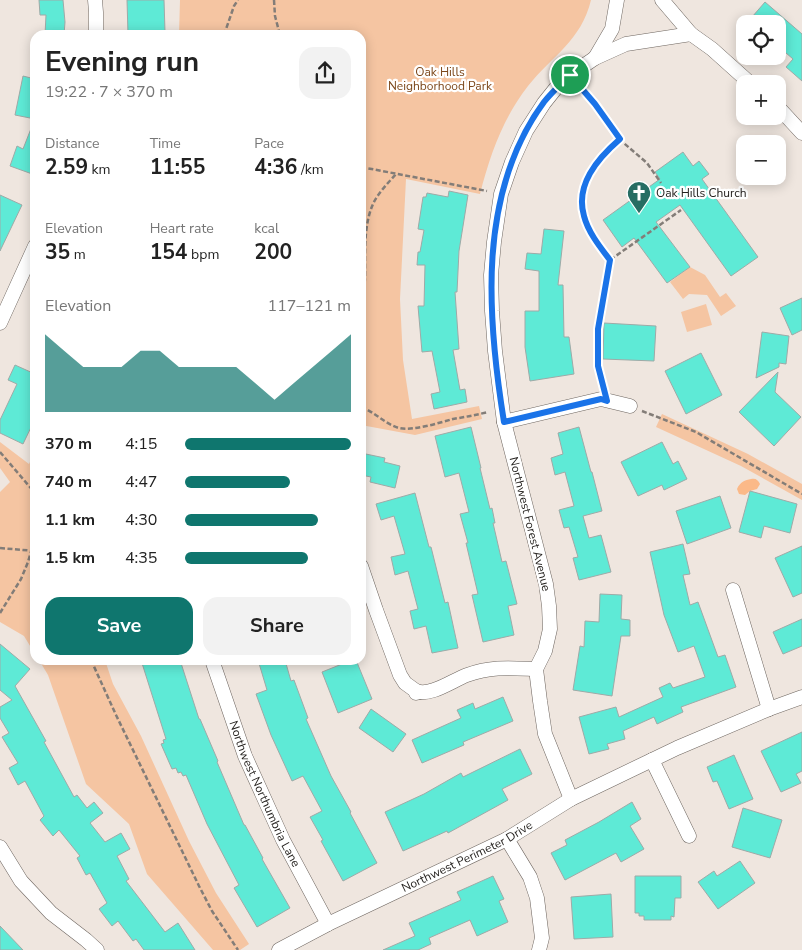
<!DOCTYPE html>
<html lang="en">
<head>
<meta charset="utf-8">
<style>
	body { margin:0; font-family:"Nunito Sans",sans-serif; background:#f2f2f2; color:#222; height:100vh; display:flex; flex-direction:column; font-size:19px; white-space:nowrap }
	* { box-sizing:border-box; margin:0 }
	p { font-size:16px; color:#767676 }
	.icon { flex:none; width:28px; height:28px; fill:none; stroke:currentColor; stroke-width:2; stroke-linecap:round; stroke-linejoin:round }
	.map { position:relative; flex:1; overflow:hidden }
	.drawer { position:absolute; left:30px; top:30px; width:336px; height:635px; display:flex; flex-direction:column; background:#fff; border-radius:15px; box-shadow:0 2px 12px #0003 }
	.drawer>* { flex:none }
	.tools { position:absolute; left:736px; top:15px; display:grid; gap:10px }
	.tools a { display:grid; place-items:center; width:50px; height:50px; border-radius:10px; background:#fff; box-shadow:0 2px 12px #0003; font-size:25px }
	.pin { position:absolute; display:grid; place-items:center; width:42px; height:42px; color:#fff; margin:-21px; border:2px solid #fff; border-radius:50%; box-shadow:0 1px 5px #0007 }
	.round { display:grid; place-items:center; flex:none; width:52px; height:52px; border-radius:15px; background:#f2f2f2 }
	.summary { display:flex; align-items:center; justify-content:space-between; height:85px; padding:0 15px }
	h1 { font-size:28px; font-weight:700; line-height:38px }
	.metrics { display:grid; grid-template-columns:repeat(3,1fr); gap:8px; height:85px; padding:5px 15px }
	.metrics div { display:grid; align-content:center }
	.metrics b { font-size:21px; font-weight:700 }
	.metrics small { font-size:14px; font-weight:400 }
	.metrics p { font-size:14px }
	.chart { height:140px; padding:10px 15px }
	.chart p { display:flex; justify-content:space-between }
	.chart svg { width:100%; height:90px; margin-top:5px; fill:#0f766e; opacity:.7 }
	.primary-button { display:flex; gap:10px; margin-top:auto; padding:10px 15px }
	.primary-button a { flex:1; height:58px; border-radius:15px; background:#0f766e; color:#fff; font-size:20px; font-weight:700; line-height:58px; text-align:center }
	.primary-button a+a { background:#f2f2f2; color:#222 }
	ul { padding:0 15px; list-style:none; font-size:16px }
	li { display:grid; grid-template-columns:80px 60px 1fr; align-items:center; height:38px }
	li i { height:12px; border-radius:6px; background:#0f766e }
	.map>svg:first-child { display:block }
	.green { fill:#f5c5a2 }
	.water { fill:#fbb988 }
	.building { fill:#5eead6; stroke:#9eaaa7 }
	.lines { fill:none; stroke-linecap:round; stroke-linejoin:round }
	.street-casing { stroke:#6e6660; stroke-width:15 }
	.path { stroke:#837d78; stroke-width:2.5; stroke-dasharray:5 2.5; stroke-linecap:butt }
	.street { stroke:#fff; stroke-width:14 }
	.route-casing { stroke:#fff; stroke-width:10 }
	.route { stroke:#1a73e8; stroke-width:6 }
	.labels { text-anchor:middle; stroke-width:4.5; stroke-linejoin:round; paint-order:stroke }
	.park-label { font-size:12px; fill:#7d481b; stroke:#fff }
	.poi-label { font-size:12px; fill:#262320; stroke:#fff; text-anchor:start }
	.street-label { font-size:12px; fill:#262320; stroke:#fff }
</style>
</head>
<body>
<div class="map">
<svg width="802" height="950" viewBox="0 0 802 950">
	<rect width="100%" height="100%" fill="#efe6df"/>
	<path class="green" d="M180 0H591C581 41 553 55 528 86 503 118 490 155 480 194L406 179 400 299 403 360 412 419 479 406 482 419 415 435 361 425V35H179Z
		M690 267 705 275 720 297 726 293 736 306 721 316 707 295 689 294 683 299 670 282Z
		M706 304 712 325 687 332 681 312Z
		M662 414 748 454 802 484V500L741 466 656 427Z
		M0 442 29 464 35 451V654L24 636 0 622V492L10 482 0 468Z
		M39 660H105L113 684 141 736 189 841 216 893 249 944 240 950H213L147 874 129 824 86 784 48 675Z"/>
	<path class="water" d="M751 479C756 478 758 480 760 484L757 489 750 491 745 495 739 494 737 489C740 482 745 480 751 479Z"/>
	<path class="building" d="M39 0H63L65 22 64 35H45L46 15H40Z
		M127 0H164L165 32 128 34Z
		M765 2 802 34V81L786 67 793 59 778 46V24H746Z
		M23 76 35 79V119L15 115Z
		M34 121 35 122V175L10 166 17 146 23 149Z
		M683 152 693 166 699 161 709 174 702 179 758 257 731 276 680 205 656 222 690 267 667 283 634 238 622 247 603 220 660 179 655 172Z
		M449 191 468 195 459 251 457 292H455L459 349 453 350 460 390 465 389 467 402 434 409 431 394 440 392 432 351 422 352 418 306H424L425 265H417L418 252H420L424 230 418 229 423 197H426L427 193 448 197Z
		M0 195 22 205 0 251Z
		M544 229 564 231 558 285H563L564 337H569L574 374 530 381 525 347V311H539V271L525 269 527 253 541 254Z
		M802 298V330L792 335 780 308Z
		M604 323 656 326 654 361 603 359Z
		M762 332 789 336 786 364 779 363V367L756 378Z
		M701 353 722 395 686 414 665 371Z
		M15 365 35 374V419L23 444 0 433V420L17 384 8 380Z
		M778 372 775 392 801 417 774 446 739 412Z
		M471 427 481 468H480L490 509 492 508 495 523H493L502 562 506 561 517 604 508 606 514 635 483 642 472 595 478 594 466 543H468L460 514 469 512 459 473 445 477 435 436Z
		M579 427 591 472H592L602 511 583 516 589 538 601 535 611 572 579 580 573 558 578 557 569 527 564 528 559 510 574 506 565 472 555 475 551 458 563 454 558 433Z
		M662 442 673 464 678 461 687 479 664 490 662 485 638 496 621 462Z
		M361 453 385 458 384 462 400 466 395 488 370 482 371 477 361 475Z
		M750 491 797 504 790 533 764 526 761 538 739 532Z
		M415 493 429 547H431L445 603 448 602 458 648 432 653 426 626 414 629 410 611 418 609 408 571 395 575 391 557 405 554 394 516 381 520 376 504Z
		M720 496 731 528 687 544 676 511Z
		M683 544 690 574 683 575 690 605 698 602 718 657 725 655 736 687 681 707 683 712 657 724 654 717 623 731 625 739 607 744 609 749 589 754 579 717 616 707 619 717 663 697 659 688 670 683 673 688 705 677 694 646 678 652 664 615 650 552Z
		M802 546V593L793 597 775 558Z
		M600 594 622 595 621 619 630 620V636H621L612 696 573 690 580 646 584 647 585 621 599 622Z
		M802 619V646L783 654 773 632Z
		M0 644 30 669 15 686 46 741 44 742 74 797 77 795 87 808 94 802 103 813 90 823 105 842 121 833 130 849 117 856 129 879 126 881 165 932 178 923 195 950H144L136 939 133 941 118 921 112 926 99 909 107 903 90 873 86 875 77 858 80 856 59 830 53 836 40 820 44 816 25 781 18 785 9 768 18 763 2 737 9 733 0 718V707L12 700 0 690Z
		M141 660H180L199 719H200L218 761 217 762 244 825H245L263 858 262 859 290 908 257 927 234 888 239 885 207 824 186 775 183 776 181 772 178 773 176 768 172 769 161 744 164 743 163 740 166 739Z
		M258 660H285L291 681 294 680 308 718 306 719 331 776 351 812 350 813 377 863 343 881 321 841 323 840 310 817 322 811 303 776 292 781 271 735 256 694 267 690Z
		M352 660H356L372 699 338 713 322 672Z
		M503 697 513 721 463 742 464 745 422 763 412 740 461 718 457 710 473 703 475 709Z
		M371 709 406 734 393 752 359 728Z
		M802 732V771L796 774 801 783 781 792 761 751Z
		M520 749 532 774 502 789 508 800 448 833 447 831 403 851 385 812 424 794 461 773 463 777Z
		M734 755 753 799 729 809 717 781 713 782 707 767Z
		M632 802 641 819 630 826 644 849 621 862 616 853 565 880 551 853 567 845 565 840 599 822Z
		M743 808 782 820 770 858 732 847Z
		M740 861 755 883 718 909 698 882 714 871 717 876Z
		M493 876 504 899 499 901 508 922 477 936 470 920 429 938 431 944 418 950H383L415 936 409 923 461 900 457 892Z
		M635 876H681V898H675L674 917 671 916V920H644V916H639V913H635Z
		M611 894 613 937 574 939 571 897Z
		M0 926 23 950H0Z"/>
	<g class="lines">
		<g class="street-casing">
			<g id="street">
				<path d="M95 0 96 12V35"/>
				<path d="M662 0 691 34 712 49 751 84"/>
				<path d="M595 58 612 29 617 0"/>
				<path d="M778 107 802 133"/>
				<path d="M0 323 35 246"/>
				<path d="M504 422 601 399 630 406"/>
				<path d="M361 566 376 610 400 675 405 683 416 691"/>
				<path d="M733 590 769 709"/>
				<path id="s1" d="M212 660 245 756 283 840 328 924"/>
				<path d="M416 693V691C430 697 453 680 467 675 492 666 510 668 536 669"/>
				<path d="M652 760 689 836"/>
				<path d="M571 799 545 734 540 701 536 669 545 651 550 629 549 606 546 584 504 422 495 351 492 311 491 275 494 242 501 194 512 162 526 131 544 103 556 88 570 75 595 58 626 44 691 34"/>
				<path d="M507 839 530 877 537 898 542 938 539 950"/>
				<path d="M0 847 21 881 51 913 86 940 97 950"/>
				<path id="s2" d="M279 950 328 924 507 839 571 799 652 760 677 748 769 709 802 697"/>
			</g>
		</g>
		<path class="path" d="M274 0 275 16 280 35
			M224 35 234 6 238 0
			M579 86 595 104 619 139C597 159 575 184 584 216 588 232 600 247 610 260
			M619 139 647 163 661 183
			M361 167 487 191
			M361 298C366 286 365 275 365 263 365 244 365 222 373 204 378 193 388 183 397 173
			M603 385 597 366 598 329 610 260 681 210
			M361 407C375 412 385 424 399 428 414 431 438 423 453 419 465 417 476 415 488 412
			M642 411 696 432 802 494
			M0 452 35 493
			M0 548 35 551
			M0 613 21 579 28 562 35 538
			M91 660 116 715 199 886 212 911 238 950"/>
		<use href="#street" class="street"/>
	</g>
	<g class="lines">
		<g class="route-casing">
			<path id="route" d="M570 75 595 104 620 139C597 159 575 185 584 216 588 232 600 247 610 260L598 329V366L607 401 601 399 504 422C487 317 477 193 544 102 552 92 561 84 570 75Z"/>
		</g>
		<use href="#route" class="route"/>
	</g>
	<defs>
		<g id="church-pin" transform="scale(1.25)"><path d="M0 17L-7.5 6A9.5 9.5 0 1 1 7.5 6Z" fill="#266d63" stroke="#fff"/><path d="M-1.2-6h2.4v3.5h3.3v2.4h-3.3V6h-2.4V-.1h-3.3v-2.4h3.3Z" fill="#fff"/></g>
	</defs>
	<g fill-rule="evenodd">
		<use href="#church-pin" x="639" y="193"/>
	</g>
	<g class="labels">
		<g class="park-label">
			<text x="440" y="76">Oak Hills<tspan x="440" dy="14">Neighborhood Park</tspan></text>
		</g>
		<g class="poi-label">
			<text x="656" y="197">Oak Hills Church</text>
		</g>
		<g class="street-label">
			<text transform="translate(530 524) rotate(76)" y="4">Northwest Forest Avenue</text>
			<text dy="4" stroke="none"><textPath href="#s1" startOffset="144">Northwest Northumbria Lane</textPath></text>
			<text dy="4" stroke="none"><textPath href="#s2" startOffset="210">Northwest Perimeter Drive</textPath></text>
		</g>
	</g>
</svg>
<div class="tools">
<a><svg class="icon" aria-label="locate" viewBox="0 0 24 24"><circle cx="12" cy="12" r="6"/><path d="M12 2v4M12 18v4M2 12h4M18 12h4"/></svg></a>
<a>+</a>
<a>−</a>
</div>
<div class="pin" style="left:570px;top:75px;background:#1e9e55"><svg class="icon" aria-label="arrive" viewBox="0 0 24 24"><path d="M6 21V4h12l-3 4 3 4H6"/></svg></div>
<section class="drawer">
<div class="summary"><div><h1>Evening run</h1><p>19:22 · 7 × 370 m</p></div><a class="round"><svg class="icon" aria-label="share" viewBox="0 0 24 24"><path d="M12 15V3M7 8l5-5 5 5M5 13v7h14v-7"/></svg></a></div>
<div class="metrics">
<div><p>Distance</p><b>2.59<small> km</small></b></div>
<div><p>Time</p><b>11:55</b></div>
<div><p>Pace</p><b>4:36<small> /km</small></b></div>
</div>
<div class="metrics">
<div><p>Elevation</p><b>35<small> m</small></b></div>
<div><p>Heart rate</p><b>154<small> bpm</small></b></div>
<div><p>kcal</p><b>200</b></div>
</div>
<div class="chart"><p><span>Elevation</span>117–121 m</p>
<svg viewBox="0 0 160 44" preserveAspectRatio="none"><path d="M0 44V6L10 14L20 22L30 22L40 22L50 14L60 14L70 22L80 22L90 22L100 22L110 30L120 38L130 30L140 22L150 14L160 6V44z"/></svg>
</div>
<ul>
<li><b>370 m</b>4:15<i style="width:100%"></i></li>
<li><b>740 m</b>4:47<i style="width:63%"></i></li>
<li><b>1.1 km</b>4:30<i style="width:80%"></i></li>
<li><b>1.5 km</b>4:35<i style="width:74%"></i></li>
</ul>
<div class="primary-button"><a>Save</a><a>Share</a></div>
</section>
</div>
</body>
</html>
